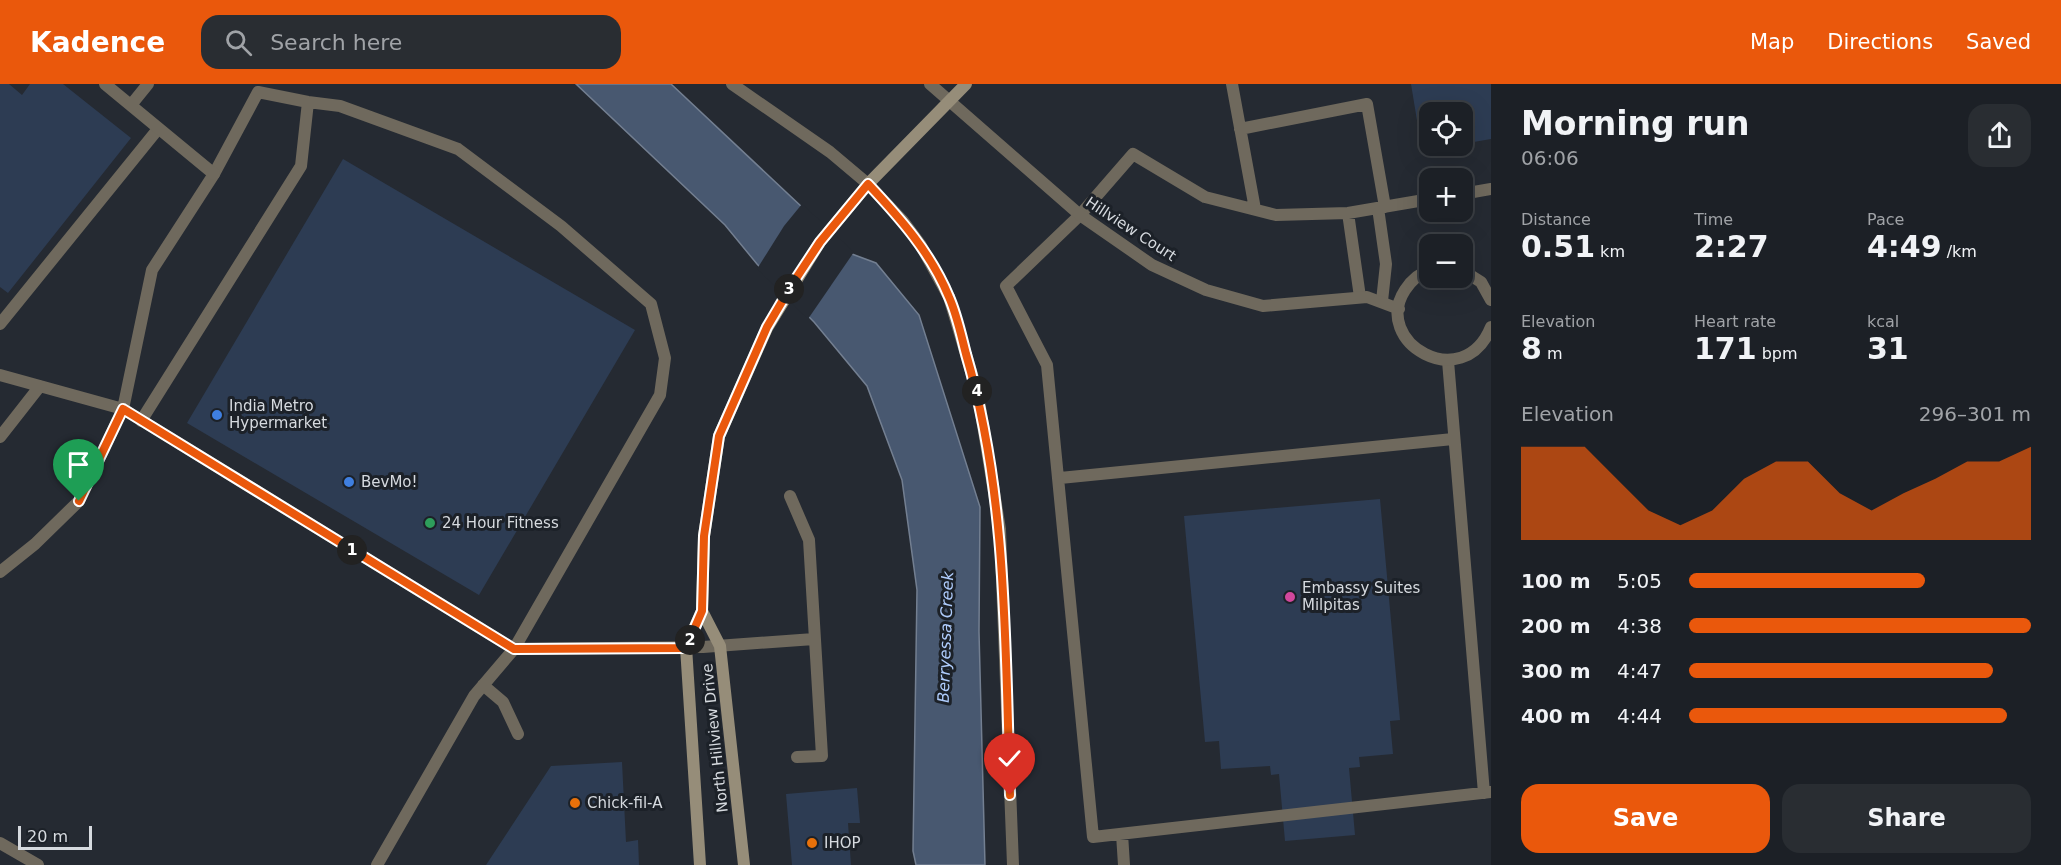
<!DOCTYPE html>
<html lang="en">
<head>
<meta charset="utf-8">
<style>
	body { margin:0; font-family:"DejaVu Sans",sans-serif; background:#292d32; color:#f1f3f6; height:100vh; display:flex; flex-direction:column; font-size:22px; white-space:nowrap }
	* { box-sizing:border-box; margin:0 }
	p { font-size:20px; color:#a0a3a7 }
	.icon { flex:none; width:33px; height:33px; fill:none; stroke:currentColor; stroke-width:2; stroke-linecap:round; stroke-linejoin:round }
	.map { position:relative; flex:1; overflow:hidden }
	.side { display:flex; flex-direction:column; background:#1c2026; width:570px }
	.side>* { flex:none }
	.tools { position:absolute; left:1419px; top:18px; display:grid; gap:12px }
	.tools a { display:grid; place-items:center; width:54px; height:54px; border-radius:12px; background:#1c2026; box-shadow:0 6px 24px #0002,0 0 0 2px #3a3e43; font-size:30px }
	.scale { position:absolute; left:18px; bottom:15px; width:74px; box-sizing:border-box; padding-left:6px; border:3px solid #d6dadf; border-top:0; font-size:16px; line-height:21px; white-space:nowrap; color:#d6dadf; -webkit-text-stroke:4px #1c2128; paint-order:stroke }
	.pin { position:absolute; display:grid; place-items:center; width:51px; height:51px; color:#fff; margin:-62px -26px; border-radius:50% 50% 50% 0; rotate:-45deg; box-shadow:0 0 6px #0007 }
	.pin .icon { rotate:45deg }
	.km { position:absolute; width:30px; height:30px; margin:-15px; border-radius:50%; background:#222; color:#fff; font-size:16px; line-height:30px; text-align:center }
	.round { display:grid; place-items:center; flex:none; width:63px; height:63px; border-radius:18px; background:#292d32 }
	.overview { display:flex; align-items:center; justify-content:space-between; height:102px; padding:0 30px }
	h1 { font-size:33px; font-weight:700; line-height:45px }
	.figures { display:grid; grid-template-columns:repeat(3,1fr); gap:9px; height:102px; padding:6px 30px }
	.figures div { display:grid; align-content:center }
	.figures b { font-size:30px; font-weight:700 }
	.figures small { font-size:16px; font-weight:400 }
	.figures p { font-size:16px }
	.chart { height:168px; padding:12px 30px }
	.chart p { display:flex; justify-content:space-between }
	.chart svg { width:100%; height:108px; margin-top:6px; fill:#ea580c; opacity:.7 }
	.cta { display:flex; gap:12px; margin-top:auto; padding:12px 30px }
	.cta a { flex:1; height:69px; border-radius:18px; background:#ea580c; color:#fff; font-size:24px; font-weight:700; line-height:69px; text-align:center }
	.cta a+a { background:#292d32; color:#f1f3f6 }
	ul { padding:0 30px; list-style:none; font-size:20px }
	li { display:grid; grid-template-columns:96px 72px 1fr; align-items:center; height:45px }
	li i { height:15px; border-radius:8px; background:#ea580c }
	header { display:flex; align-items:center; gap:36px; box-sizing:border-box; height:84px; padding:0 30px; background:#ea580c; color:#fff }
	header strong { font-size:28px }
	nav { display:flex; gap:33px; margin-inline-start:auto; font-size:21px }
	.search { width:420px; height:54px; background:#292d32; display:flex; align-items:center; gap:15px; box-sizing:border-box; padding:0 21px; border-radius:18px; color:#a0a3a7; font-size:22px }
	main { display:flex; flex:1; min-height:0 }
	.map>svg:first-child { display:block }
	.water { fill:#485870; stroke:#737f91; stroke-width:1.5 }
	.pier { fill:#252a32 }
	.building { fill:#2d3c53 }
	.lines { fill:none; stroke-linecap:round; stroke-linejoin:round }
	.lane { stroke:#6f695d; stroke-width:12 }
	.street { stroke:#6f695d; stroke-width:12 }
	.secondary { stroke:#968d79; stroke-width:12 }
	.route-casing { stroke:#fff; stroke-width:12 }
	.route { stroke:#ea580c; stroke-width:8 }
	.shop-dot { fill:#3f7fe0; stroke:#1c2128; stroke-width:2 }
	.leisure-dot { fill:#2e9e5b; stroke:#1c2128; stroke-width:2 }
	.hotel-dot { fill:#d1479c; stroke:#1c2128; stroke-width:2 }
	.food-dot { fill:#e8710a; stroke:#1c2128; stroke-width:2 }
	.labels { text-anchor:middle; stroke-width:6; stroke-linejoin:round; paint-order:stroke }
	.street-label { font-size:15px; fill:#d6dadf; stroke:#1c2128 }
	.poi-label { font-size:15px; fill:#d6dadf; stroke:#1c2128; text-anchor:start }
	.water-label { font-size:16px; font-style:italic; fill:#afccfc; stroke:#1c2128 }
</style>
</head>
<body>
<header>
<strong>Kadence</strong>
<div class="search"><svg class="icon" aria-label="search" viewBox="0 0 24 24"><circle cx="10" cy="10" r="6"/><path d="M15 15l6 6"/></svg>Search here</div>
<nav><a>Map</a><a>Directions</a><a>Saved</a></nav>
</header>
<main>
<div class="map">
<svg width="1491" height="781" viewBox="0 0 1491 781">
	<rect width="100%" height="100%" fill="#252a32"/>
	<path class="water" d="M576 0H671L852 170 876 179 919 231 980 423 979 548 985 781H916L913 767 917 506 902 396 867 302 814 238 757 180 725 141Z"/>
	<path class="pier" d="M802 120 854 168 808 235 757 185 784 142Z"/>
	<path class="building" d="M0 0H9L22 11 30 0H63L131 54 8 209 0 203Z
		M1411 0H1491V55L1462 60V28H1430V62L1445 63 1422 67Z
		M343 75 635 246 479 511 187 339Z
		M1380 415 1400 636 1390 637 1393 670 1359 673 1360 683 1349 684 1355 751 1285 757 1279 690 1271 691 1270 682 1221 685 1219 657 1205 658 1184 432Z
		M622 678 626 758 638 756 639 781H486L551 682Z
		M857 704 860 739H848L851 781H792L786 710Z"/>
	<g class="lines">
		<path class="lane" d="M732 0 830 68 868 100 903 137 920 160 949 213 978 311 1000 445 1013 781
			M1232 0 1255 125
			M1240 45 1367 20 1385 123
			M1462 110 1491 105
			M1430 115 1348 129 1276 131 1205 113 1133 70 1080 131 1006 202 1047 281 1093 753 1491 708
			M1378 124 1386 180 1382 217
			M1348 129 1360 213
			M0 240 158 45
			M1448 277 1484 709
			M0 291 123 325 514 565 703 563 814 555
			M141 337 301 82 308 18
			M0 353 40 302
			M1060 394 1453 355
			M790 412 809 456 822 672 797 673
			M0 488 35 460 79 417 123 325 152 186 214 90 258 8 308 18 340 22 458 65 561 142 651 220 665 274 660 311 514 565 474 612 377 781
			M483 601 503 618 518 650
			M1122 750 1124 781
			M0 759 38 781"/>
		<path class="street" d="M105 0 214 90
			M930 0 1080 131 1152 181 1206 206 1263 222 1367 213 1399 225
			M131 21 148 0
			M1430 186C1419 189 1411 197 1405 206 1371 258 1463 312 1491 243
			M1462 186 1481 198 1491 216"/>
		<path class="secondary" d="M702 527 720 562 744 781
			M700 781 686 563 702 527 704 452 719 352 767 244 820 158 868 100 966 0"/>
	</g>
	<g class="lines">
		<g class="route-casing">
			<path id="route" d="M79 417 123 325 514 565 686 564 702 527 704 452 719 352 767 243 793 199 820 158 868 100C900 134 931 169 949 213 957 231 961 251 966 270 1008 413 1005 564 1010 711"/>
		</g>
		<use href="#route" class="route"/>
	</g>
	<g class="shop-dot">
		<circle cx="217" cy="331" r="6"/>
		<circle cx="349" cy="398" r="6"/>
	</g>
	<circle class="leisure-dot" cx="430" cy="439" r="6"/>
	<circle class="hotel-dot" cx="1290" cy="513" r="6"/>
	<g class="food-dot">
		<circle cx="575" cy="719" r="6"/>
		<circle cx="812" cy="759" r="6"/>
	</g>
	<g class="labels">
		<g class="street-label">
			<text transform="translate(1131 145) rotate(33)" y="5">Hillview Court</text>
			<text transform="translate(715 654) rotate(-96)" y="5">North Hillview Drive</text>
		</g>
		<g class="poi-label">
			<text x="229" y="327">India Metro<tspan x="229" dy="17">Hypermarket</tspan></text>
			<text x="361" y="403">BevMo!</text>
			<text x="442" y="444">24 Hour Fitness</text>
			<text x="1302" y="509">Embassy Suites<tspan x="1302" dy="17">Milpitas</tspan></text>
			<text x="587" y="724">Chick-fil-A</text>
			<text x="824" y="764">IHOP</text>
		</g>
		<g class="water-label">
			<text transform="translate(945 553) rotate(-88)" y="6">Berryessa Creek</text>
		</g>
	</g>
</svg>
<div class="tools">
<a><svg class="icon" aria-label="locate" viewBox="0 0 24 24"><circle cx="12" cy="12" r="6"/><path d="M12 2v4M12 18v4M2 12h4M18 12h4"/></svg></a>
<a>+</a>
<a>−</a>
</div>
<div class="scale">20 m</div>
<div class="pin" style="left:79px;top:417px;background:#1e9e55"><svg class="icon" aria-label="arrive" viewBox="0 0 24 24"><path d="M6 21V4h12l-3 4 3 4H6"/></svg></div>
<div class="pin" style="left:1010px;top:711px;background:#d93025"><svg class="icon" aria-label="check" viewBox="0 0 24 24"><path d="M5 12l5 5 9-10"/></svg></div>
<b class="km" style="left:352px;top:466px">1</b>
<b class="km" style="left:690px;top:556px">2</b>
<b class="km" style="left:789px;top:205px">3</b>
<b class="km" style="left:977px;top:307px">4</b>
</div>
<section class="side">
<div class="overview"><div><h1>Morning run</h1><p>06:06</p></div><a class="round"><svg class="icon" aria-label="share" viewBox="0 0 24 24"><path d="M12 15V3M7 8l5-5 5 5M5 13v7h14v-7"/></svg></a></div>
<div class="figures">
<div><p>Distance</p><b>0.51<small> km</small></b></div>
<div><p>Time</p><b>2:27</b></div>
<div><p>Pace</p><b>4:49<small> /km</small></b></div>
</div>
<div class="figures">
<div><p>Elevation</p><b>8<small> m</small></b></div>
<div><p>Heart rate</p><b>171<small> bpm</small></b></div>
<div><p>kcal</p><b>31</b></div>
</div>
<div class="chart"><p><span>Elevation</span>296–301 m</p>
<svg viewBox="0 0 160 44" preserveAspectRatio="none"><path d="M0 44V6L10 6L20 6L30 19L40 32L50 38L60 32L70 19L80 12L90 12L100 25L110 32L120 25L130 19L140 12L150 12L160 6V44z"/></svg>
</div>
<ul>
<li><b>100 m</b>5:05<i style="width:69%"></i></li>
<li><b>200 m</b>4:38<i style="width:100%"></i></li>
<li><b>300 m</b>4:47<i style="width:89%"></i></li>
<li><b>400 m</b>4:44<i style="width:93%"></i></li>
</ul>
<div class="cta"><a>Save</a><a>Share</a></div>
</section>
</main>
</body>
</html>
